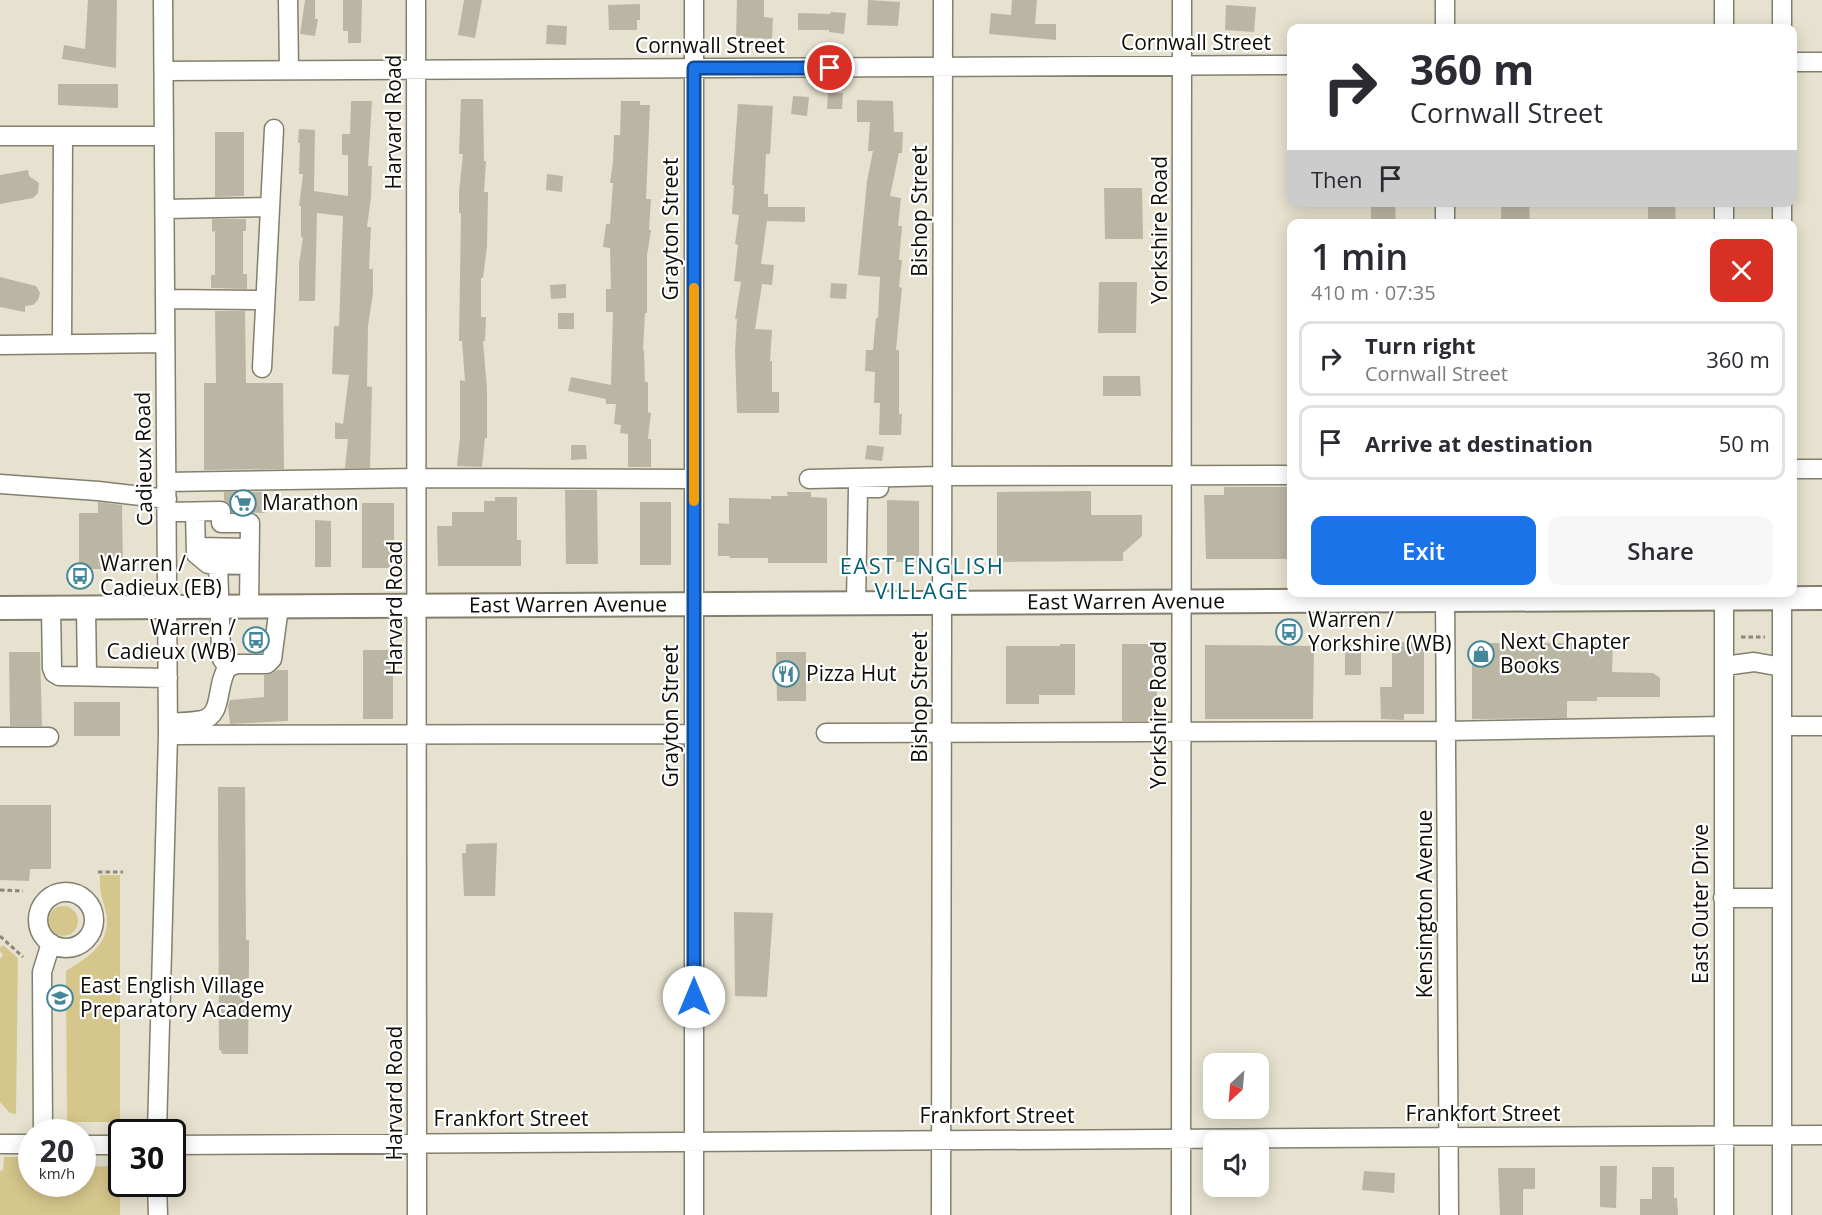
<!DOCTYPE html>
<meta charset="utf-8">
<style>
:root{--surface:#fff;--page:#f7f7f7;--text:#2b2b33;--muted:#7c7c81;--line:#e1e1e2;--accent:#1a73e8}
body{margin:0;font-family:"Open Sans",sans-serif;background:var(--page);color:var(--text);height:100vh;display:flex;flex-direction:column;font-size:22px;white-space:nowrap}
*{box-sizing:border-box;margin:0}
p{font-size:20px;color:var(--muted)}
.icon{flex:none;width:33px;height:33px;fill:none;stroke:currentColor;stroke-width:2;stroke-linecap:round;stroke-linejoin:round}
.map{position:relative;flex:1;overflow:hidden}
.sheet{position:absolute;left:1287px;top:219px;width:510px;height:378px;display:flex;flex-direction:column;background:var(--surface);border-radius:12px;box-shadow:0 3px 15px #0003}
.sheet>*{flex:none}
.hud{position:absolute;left:1287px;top:24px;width:510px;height:183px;border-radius:12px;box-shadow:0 3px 15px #0003;background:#fff;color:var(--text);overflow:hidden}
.needle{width:39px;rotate:206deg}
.tools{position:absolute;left:1203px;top:1053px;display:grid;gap:12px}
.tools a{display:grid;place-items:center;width:66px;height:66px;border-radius:12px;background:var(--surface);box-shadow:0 3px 15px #0003;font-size:30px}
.speed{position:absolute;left:18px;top:1119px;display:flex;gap:12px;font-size:30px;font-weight:700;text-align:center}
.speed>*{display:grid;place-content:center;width:78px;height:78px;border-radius:50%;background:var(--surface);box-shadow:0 3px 15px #0003;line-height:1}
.speed small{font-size:15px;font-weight:400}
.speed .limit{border:3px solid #111;border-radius:9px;background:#fff;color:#111}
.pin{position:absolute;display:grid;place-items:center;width:51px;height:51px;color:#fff;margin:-26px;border:3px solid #fff;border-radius:50%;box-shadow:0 2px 6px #0007}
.me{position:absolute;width:66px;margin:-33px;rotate:0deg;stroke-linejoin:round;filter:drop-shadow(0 0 4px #0008)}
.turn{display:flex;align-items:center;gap:21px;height:126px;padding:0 24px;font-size:27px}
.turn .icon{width:78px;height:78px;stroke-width:2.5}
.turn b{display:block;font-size:42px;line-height:51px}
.then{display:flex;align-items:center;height:57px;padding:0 24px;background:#0003;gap:12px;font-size:22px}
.round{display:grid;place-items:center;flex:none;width:63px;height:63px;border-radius:12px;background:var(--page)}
.head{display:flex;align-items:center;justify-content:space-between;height:102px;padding:0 24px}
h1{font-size:36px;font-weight:600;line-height:45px}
.primary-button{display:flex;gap:12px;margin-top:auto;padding:12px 24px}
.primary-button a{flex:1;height:69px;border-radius:12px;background:var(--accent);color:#fff;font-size:24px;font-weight:600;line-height:69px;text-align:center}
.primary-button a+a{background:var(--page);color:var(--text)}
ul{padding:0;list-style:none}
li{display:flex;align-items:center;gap:18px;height:75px;margin:0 12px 9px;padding:0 12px;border:3px solid var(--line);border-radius:12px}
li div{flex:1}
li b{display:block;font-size:22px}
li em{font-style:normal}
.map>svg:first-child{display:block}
.green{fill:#d5c68c}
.building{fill:#bbb6a4}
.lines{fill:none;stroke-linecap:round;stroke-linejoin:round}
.minor-casing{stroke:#837f6e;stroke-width:21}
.major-casing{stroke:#837f6e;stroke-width:26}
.path{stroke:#8b877a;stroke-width:3;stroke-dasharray:4.5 3;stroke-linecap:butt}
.minor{stroke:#fff;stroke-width:18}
.major{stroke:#fff;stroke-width:22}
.route-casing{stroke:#114b97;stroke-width:15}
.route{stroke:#1a73e8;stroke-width:10}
.slow{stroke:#f59e0b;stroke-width:10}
.labels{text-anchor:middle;stroke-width:4.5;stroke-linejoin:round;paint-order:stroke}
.street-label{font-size:21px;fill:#0d0c06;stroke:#fff}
.poi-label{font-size:21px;fill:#0d0c06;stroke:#fff;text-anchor:start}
.neighbourhood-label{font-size:22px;letter-spacing:1.5px;fill:#015f72;stroke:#fff}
</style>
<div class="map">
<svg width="1822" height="1215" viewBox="0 0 1822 1215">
<rect width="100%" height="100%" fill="#e7e2cf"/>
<path class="green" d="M 100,875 L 120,875 L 120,1122 L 67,1122 L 66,971 C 89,957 112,943 106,912 C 102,896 99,893 100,875 Z
M48 921a15 15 0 1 1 30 0a15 15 0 1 1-30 0Z
M 3,945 L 18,958 L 16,1114 L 10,1113 L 0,1102 L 0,959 L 3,955 L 0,951 L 0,948 Z
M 4,1157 L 24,1157 L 24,1167 L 31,1167 L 32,1184 L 82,1184 L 83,1167 L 120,1166 L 120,1215 L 0,1215 L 0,1171 L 3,1170 Z"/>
<path class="building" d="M 88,0 L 117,0 L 116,68 L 62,59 L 64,45 L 85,49 Z
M 305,0 L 315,0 L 315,19 L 318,19 L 315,36 L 300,34 Z
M 343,0 L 362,0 L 361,43 L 348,43 L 348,31 L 343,31 Z
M 464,0 L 482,0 L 475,38 L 458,35 Z
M 737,0 L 764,0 L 764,17 L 773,18 L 772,39 L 736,37 Z
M 868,0 L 900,2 L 898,26 L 867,25 Z
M 1012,0 L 1037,0 L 1035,24 L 1056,24 L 1056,40 L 989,34 L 991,13 L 1011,15 Z
M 640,4 L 640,20 L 637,20 L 637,30 L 609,30 L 608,5 Z
M 1226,5 L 1256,7 L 1254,32 L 1225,30 Z
M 831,12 L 846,13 L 844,34 L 829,32 L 829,30 L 798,30 L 798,13 L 830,14 Z
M 547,25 L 567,26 L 566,45 L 546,44 Z
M 58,84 L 118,84 L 118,108 L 58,105 Z
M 828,93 L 843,93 L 842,109 L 827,109 Z
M 793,96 L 809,97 L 807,116 L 791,114 Z
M 461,99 L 483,99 L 484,161 L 486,161 L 484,192 L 488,192 L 487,246 L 483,278 L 481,278 L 481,317 L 486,317 L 485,341 L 483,341 L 487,388 L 487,438 L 485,438 L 482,467 L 457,466 L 460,437 L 460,380 L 465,381 L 462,341 L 459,341 L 461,213 L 459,213 L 459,192 L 463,154 L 459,154 Z
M 857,100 L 893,101 L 894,132 L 903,132 L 902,153 L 899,153 L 890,196 L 901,198 L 898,226 L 902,226 L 899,260 L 902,260 L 899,287 L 902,288 L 896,350 L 899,350 L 899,414 L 902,414 L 901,435 L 879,435 L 880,403 L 874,403 L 875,372 L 865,371 L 866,350 L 873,350 L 876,318 L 878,318 L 880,277 L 858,275 L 867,181 L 873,151 L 868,151 L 870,122 L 857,122 Z
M 351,101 L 372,101 L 368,166 L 372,166 L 371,197 L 367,227 L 371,227 L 369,269 L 373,269 L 373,293 L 368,326 L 367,386 L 372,387 L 370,468 L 345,468 L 348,439 L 335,439 L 335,422 L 343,424 L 349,375 L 332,374 L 334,326 L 339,326 L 343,216 L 317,213 L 315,301 L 299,301 L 299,264 L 303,238 L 301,237 L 301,206 L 299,206 L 303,174 L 299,174 L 300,143 L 298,143 L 299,129 L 315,130 L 314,191 L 348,196 L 348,155 L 342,155 L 342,134 L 350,134 Z
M 621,101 L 640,101 L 640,105 L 650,105 L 646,199 L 651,199 L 649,230 L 651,230 L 647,256 L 647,313 L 645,313 L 643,350 L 644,350 L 645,382 L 648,382 L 648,412 L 651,413 L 648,439 L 651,439 L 651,467 L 628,467 L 628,434 L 620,433 L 621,425 L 614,424 L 616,404 L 606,404 L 606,399 L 568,391 L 571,377 L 611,385 L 613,312 L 606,312 L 606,289 L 611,289 L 610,248 L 603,247 L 606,224 L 610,224 L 613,183 L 610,183 L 613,162 L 614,135 L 620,135 Z
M 738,104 L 773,106 L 770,154 L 766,154 L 764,194 L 768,194 L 768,207 L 805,207 L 805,222 L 767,221 L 761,264 L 774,265 L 772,285 L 762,284 L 755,329 L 772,330 L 770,361 L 772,361 L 772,392 L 779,392 L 779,413 L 737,413 L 735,350 L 737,319 L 735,319 L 741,282 L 734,281 L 738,245 L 735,244 L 739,215 L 732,214 L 734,185 L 732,185 Z
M 215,132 L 244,132 L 244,196 L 215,197 Z
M 28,170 L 29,176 L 39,183 L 38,193 L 33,198 L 0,204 L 0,175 Z
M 547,174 L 563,176 L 562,192 L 546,190 Z
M 1104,188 L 1142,188 L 1143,239 L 1105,239 Z
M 1371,202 L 1395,202 L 1396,224 L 1371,224 Z
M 1501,202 L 1529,202 L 1530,224 L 1501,224 Z
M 1648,202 L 1675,202 L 1676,224 L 1648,224 Z
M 212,219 L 246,219 L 246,231 L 243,231 L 243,274 L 247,274 L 247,289 L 211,288 L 211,275 L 215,275 L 215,231 L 212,232 Z
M 0,277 L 36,286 L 40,293 L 38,300 L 33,305 L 25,306 L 25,312 L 0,307 Z
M 1099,282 L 1137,282 L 1136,333 L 1098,333 Z
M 831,283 L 847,284 L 846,299 L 830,298 Z
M 566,284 L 566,298 L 551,299 L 550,285 Z
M 215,311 L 245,311 L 246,383 L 283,383 L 284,469 L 204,470 L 204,383 L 216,383 Z
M 558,313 L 574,313 L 574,329 L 558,329 Z
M 1103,376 L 1140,376 L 1141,396 L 1103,396 Z
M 571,445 L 586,445 L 587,459 L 571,460 Z
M 867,445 L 884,447 L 882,461 L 865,459 Z
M 1224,487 L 1292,487 L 1292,559 L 1206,559 L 1204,495 L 1224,495 Z
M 565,490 L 597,490 L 598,564 L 566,564 Z
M 1091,491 L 1091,515 L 1142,515 L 1142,536 L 1123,553 L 1123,561 L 997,562 L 997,492 Z
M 224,492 L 266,492 L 266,513 L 232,512 L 230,505 L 224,500 Z
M 787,492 L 811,492 L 811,497 L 827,498 L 827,563 L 768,563 L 768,558 L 729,558 L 730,556 L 718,556 L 718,523 L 729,524 L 729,498 L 771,499 L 771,496 L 788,496 Z
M 495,497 L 517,497 L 517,540 L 521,540 L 521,566 L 438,566 L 437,526 L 452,526 L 452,512 L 484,512 L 484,501 L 495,501 Z
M 887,500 L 919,501 L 919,562 L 887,562 Z
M 98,502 L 122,505 L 123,569 L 79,569 L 79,513 L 98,513 Z
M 640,502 L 671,502 L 671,565 L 640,565 Z
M 362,503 L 394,503 L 394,568 L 362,568 Z
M 315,520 L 331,521 L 331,567 L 315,567 Z
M 1392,642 L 1424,642 L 1424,714 L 1404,714 L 1404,720 L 1381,719 L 1380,687 L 1392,687 Z
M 1345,643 L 1361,643 L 1361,675 L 1345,675 Z
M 1476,643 L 1613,643 L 1612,672 L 1653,673 L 1660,678 L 1660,697 L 1597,697 L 1597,701 L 1567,701 L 1567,718 L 1472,719 L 1472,649 Z
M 1060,644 L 1075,644 L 1075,695 L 1039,695 L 1039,704 L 1006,704 L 1006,646 L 1060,646 Z
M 1122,644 L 1157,644 L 1157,721 L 1122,721 Z
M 1205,645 L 1314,646 L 1313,719 L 1205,719 Z
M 363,650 L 393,650 L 393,719 L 363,719 Z
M 9,652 L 40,652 L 42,726 L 10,726 Z
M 776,652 L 806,652 L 806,701 L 777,701 Z
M 277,670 L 288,670 L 288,721 L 230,724 L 228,706 L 230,700 L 264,697 L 264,675 L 272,674 Z
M 74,702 L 120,702 L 120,736 L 74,736 Z
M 218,787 L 245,787 L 246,940 L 249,940 L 249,960 L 248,1054 L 222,1054 L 221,1050 L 219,1050 Z
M 0,805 L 51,805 L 51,869 L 30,869 L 29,881 L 0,880 Z
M 497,843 L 495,896 L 464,896 L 462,853 L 466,853 L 466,844 Z
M 734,912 L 773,913 L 767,997 L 735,996 Z
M 1600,1166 L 1617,1166 L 1616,1208 L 1600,1207 Z
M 1652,1167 L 1674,1167 L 1674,1198 L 1677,1198 L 1678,1215 L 1640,1215 L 1640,1199 L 1652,1199 Z
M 1498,1168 L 1535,1168 L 1535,1189 L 1523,1189 L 1523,1215 L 1500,1215 Z
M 1364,1171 L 1395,1173 L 1394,1193 L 1362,1190 Z"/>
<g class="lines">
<g class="minor-casing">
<path id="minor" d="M 288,0 L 289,70
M 416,0 L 417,1215
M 694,0 L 694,1215
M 1445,28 L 1445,0
M 1724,28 L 1724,0
M 1782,28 L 1782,0
M 1792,62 L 1822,62
M 164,71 L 1292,65
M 0,136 L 164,136
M 165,209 L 270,207
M 1445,224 L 1445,202
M 1724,224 L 1724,202
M 1782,224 L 1782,202
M 165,299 L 265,300
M 62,344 L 63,136
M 0,345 L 165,343
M 262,368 L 274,129
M 1792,469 L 1822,469
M 809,479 L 942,476 L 1292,475
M 167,482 L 417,478 L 694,479
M 0,484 L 98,491 L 167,499
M 167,512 L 221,511 L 221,523 L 250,523 L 249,607
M 195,512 L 196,554 L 208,564 L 249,565
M 196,547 L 249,548
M 218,564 L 221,651 L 222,659 L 228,667
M 1445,592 L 1449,1215
M 1782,592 L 1782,1215
M 856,603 L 858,488 L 879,488
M 51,608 L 52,668 L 54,673 L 59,676 L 168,678
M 86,608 L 87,676
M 1724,666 L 1754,662 L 1782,667
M 168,723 C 179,722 191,722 202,720 C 224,715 215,685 228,667 L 238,664 L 267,664 L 272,659 L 279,607
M 1782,726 L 1822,726
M 826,733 L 1446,731 L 1724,726
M 168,735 L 694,734
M 0,737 L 49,737
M38 920a28 28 0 1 1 56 0a28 28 0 1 1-56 0Z
M 1723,898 L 1782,898
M 43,1132 L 42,972 L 51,943
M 157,1132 L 168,735 L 163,0
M 0,1144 L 32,1144
M 82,1145 L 122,1145
M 172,1145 L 1822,1135
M 157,1184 L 158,1215
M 941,1215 L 943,0
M 1181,1215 L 1182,0
M 1724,1215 L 1724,592"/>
</g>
<g class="major-casing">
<g id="major">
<path id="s1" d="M 0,608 L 1822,598"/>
</g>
</g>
<path class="path" d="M 1741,637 L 1765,637
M 98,872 L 123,872
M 0,890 L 23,891
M 0,936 L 23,957"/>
<use href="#minor" class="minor"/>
<use href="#major" class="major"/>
</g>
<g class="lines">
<g class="route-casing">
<path id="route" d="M 694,997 L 694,68 L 830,68"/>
</g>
<use href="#route" class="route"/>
<path class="slow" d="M 694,288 L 694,501"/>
</g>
<defs>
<g id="supermarket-ring" transform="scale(1.35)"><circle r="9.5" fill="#fff" stroke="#458798" stroke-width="1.5"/><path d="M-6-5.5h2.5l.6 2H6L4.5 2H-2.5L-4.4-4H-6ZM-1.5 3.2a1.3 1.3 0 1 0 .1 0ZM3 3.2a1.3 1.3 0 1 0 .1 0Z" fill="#458798"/></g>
<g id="bus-ring" transform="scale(1.35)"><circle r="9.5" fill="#fff" stroke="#458798" stroke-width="1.5"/><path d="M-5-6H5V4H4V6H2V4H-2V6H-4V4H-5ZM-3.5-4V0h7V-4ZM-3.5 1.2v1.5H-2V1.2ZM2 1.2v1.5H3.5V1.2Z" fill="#458798"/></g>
<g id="shop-ring" transform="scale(1.35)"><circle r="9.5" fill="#fff" stroke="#458798" stroke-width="1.5"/><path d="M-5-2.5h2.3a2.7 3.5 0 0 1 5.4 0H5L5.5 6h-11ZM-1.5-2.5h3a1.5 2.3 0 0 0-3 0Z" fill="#458798"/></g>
<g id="restaurant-ring" transform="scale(1.35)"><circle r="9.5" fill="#fff" stroke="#458798" stroke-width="1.5"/><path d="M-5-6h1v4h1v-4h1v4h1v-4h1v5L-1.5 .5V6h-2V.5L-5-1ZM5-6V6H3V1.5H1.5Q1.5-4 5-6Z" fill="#458798"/></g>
<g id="school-ring" transform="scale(1.35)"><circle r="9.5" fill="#fff" stroke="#458798" stroke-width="1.5"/><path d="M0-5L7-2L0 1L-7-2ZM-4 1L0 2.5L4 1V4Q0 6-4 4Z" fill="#458798"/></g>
</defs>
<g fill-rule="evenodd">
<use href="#supermarket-ring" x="243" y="503"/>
<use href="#bus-ring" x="80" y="576"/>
<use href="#bus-ring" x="1289" y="632"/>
<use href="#bus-ring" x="256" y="640"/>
<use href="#shop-ring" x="1481" y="654"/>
<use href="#restaurant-ring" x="786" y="674"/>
<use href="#school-ring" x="60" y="998"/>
</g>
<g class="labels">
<g class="street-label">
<text x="1196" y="50">Cornwall Street</text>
<text x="710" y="53">Cornwall Street</text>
<text transform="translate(394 122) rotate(-90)" y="7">Harvard Road</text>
<text transform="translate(920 211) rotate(-90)" y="7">Bishop Street</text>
<text transform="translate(671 229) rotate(-90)" y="7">Grayton Street</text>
<text transform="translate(1160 230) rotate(-90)" y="7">Yorkshire Road</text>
<text transform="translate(144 459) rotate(-91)" y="7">Cadieux Road</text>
<text dy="7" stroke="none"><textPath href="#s1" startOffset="1126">East Warren Avenue</textPath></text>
<text dy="7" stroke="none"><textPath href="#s1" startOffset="568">East Warren Avenue</textPath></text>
<text transform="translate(395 608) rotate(-90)" y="7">Harvard Road</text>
<text transform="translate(920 697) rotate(-90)" y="7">Bishop Street</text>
<text transform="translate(1159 715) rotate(-90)" y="7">Yorkshire Road</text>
<text transform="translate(671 716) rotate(-90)" y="7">Grayton Street</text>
<text transform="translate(1425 904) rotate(-90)" y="7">Kensington Avenue</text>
<text transform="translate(1701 904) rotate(-90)" y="7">East Outer Drive</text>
<text transform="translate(395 1093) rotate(-90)" y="7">Harvard Road</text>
<text x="1483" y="1121">Frankfort Street</text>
<text x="997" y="1123">Frankfort Street</text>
<text x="511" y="1126">Frankfort Street</text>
</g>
<g class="poi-label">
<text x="262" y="510">Marathon</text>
<text x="100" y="571">Warren /<tspan x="100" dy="24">Cadieux (EB)</tspan></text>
<text x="1308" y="627">Warren /<tspan x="1308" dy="24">Yorkshire (WB)</tspan></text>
<text x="236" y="635" text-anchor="end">Warren /<tspan x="236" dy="24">Cadieux (WB)</tspan></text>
<text x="1500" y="649">Next Chapter<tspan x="1500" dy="24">Books</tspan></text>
<text x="806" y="681">Pizza Hut</text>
<text x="80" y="993">East English Village<tspan x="80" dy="24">Preparatory Academy</tspan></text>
</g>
<g class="neighbourhood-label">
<text x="922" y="574">EAST ENGLISH<tspan x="922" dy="25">VILLAGE</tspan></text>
</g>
</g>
</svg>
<div class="tools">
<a><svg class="needle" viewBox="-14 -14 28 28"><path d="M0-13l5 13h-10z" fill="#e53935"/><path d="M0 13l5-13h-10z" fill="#7c7c81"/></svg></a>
<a><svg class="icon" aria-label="sound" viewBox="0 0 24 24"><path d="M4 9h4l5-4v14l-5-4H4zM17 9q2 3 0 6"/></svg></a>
</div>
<div class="speed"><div>20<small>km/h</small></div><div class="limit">30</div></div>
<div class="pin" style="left:830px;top:68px;background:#d93025"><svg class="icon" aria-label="arrive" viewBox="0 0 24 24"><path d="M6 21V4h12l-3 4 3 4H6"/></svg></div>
<svg class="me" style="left:694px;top:997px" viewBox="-20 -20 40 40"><circle r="19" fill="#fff"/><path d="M0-13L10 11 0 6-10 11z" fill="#1a73e8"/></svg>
<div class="hud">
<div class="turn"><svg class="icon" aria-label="right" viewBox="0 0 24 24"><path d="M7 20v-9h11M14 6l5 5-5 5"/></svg><div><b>360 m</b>Cornwall Street</div></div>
<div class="then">Then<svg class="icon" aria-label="arrive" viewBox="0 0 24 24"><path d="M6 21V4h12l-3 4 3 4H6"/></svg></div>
</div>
<section class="sheet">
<div class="head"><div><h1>1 min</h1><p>410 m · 07:35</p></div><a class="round" style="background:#d93025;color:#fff"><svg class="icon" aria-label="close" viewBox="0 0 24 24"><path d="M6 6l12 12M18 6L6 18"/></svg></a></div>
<ul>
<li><svg class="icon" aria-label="right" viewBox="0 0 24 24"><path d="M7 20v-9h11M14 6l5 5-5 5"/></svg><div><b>Turn right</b><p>Cornwall Street</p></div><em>360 m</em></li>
<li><svg class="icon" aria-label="arrive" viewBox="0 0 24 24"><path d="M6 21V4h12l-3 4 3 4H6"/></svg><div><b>Arrive at destination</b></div><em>50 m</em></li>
</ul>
<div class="primary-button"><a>Exit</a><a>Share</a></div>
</section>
</div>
